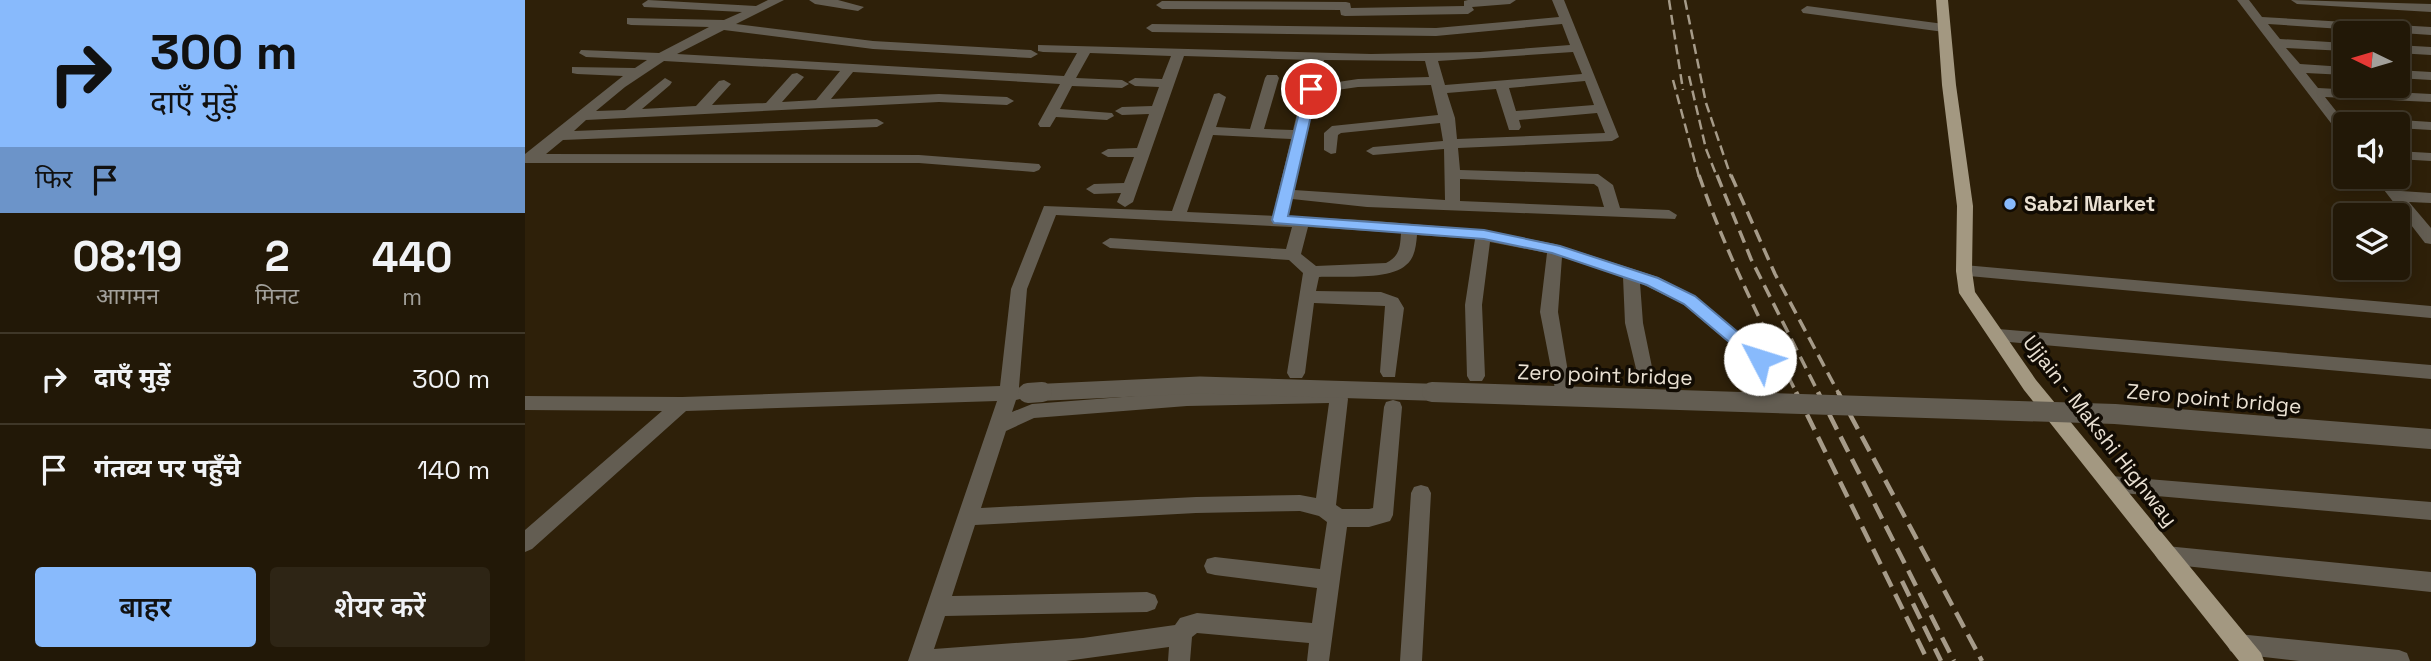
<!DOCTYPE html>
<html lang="hi">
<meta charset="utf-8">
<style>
:root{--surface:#221807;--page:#2e2515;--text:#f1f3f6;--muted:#a2a09b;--line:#3f3728;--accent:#88bafc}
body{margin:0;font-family:"Space Grotesk","Noto Sans Devanagari",sans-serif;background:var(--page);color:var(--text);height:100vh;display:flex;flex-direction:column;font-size:26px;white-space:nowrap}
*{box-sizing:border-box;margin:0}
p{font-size:23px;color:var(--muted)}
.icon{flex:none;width:38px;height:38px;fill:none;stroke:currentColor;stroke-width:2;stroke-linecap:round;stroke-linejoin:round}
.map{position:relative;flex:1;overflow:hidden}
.panel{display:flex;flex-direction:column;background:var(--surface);width:525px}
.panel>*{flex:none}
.banner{background:#88bafc;color:#111;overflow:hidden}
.needle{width:46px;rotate:275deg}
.fabs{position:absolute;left:1808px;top:21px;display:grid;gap:14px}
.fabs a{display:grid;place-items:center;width:77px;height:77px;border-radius:7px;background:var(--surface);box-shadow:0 4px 18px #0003,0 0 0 2px var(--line);font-size:35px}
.pin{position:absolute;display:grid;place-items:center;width:60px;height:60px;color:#fff;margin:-30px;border:4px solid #fff;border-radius:50%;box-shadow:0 2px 7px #0007}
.me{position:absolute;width:77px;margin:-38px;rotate:310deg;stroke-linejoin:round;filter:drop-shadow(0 0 5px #0008)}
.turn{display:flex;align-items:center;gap:24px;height:147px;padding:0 35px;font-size:32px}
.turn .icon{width:91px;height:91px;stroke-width:2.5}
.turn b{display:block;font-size:49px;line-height:60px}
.then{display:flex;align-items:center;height:66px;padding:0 35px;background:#0003;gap:14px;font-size:26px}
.eta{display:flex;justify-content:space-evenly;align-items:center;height:119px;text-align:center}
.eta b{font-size:42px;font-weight:600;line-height:49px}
.primary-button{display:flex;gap:14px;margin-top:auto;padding:14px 35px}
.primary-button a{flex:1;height:80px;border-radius:7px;background:var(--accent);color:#111;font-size:28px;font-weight:600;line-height:80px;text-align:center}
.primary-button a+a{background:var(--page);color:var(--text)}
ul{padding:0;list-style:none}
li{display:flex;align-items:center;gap:21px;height:91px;padding:0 35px;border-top:2px solid var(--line)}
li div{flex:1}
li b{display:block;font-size:26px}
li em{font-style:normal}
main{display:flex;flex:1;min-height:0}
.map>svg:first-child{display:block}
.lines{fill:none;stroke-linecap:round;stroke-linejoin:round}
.minor{fill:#635d52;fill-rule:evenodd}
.major{fill:#a39881;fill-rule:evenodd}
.rail-far2{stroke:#a69b89;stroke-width:2.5;stroke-dasharray:10 5;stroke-linecap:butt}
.rail-far1{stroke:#a69b89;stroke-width:3.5;stroke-dasharray:13 7;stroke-linecap:butt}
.rail{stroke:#a69b89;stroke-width:4.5;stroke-dasharray:17 8;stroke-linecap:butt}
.minor-bridge-far1{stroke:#635d52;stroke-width:17}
.minor-bridge{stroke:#635d52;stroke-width:20}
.route{fill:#88bafc;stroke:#5879a4;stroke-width:2}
.poi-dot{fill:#88bafc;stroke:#110b03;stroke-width:2.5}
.labels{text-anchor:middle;stroke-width:7;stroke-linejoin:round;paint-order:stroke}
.poi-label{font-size:21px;font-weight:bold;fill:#eae1d3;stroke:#110b03;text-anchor:start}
.street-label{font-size:21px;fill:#eae1d3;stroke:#110b03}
</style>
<main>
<section class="panel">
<div class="banner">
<div class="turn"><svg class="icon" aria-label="right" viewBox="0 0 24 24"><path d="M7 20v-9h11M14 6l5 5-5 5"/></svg><div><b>300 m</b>दाएँ मुड़ें</div></div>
<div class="then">फिर<svg class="icon" aria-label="arrive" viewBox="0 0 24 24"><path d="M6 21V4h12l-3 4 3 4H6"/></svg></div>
</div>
<div class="eta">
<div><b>08:19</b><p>आगमन</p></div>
<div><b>2</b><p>मिनट</p></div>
<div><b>440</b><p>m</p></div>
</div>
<ul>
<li><svg class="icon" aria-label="right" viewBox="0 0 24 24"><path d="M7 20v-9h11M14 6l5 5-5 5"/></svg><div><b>दाएँ मुड़ें</b></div><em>300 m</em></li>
<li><svg class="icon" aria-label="arrive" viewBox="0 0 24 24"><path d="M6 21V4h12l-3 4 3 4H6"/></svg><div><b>गंतव्य पर पहुँचे</b></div><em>140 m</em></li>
</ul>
<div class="primary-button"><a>बाहर</a><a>शेयर करें</a></div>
</section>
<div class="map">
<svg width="1906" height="661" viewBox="0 0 1906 661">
<rect width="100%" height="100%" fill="#2e2009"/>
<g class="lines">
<path class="minor" d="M 123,0 L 231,6 L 243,0 L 259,0 L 211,24 L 348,41 L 506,50 L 513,54 L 506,58 L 348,49 L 199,30 L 152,54 L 539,76 L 552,53 L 518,52 L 513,51 L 513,45 L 846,54 L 955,52 L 1045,45 L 1037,24 L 911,36 L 627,32 L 621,28 L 627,24 L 911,28 L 1034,17 L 1027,0 L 1039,0 L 1094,137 L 1087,141 L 933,148 L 935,170 L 1073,174 L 1088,185 L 1095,208 L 1144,210 L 1152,215 L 1150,219 L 842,207 L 767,199 L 763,209 L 758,211 L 750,206 L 766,139 L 688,135 L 662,212 L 838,220 L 959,230 L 1030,244 L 1133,277 L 1170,296 L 1244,359 L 1241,364 L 1229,364 L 1158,304 L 1115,283 L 1118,323 L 1128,372 L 1125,377 L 1113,377 L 1100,323 L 1098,277 L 1037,257 L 1033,312 L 1045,384 L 1042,389 L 1030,389 L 1015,312 L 1022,253 L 965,242 L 957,305 L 960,376 L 957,381 L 945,381 L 942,376 L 940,305 L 950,239 L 892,235 C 891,246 890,258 881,265 C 866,280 816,276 794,277 L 791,291 L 856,292 L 873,298 L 879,308 L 870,377 L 858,377 L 855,372 L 860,306 L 789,303 L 780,373 L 777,378 L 765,378 L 762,373 L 778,273 L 764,260 L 585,248 L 577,243 L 585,238 L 761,249 L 767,227 L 531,215 L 502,289 L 494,387 L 501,393 L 499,398 L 491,400 L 487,412 L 507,404 L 662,392 L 808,389 L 821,394 L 823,399 L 811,505 L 817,509 L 844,509 L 848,508 L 859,407 L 861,402 L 868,400 L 875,402 L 877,407 L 868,515 L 865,521 L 844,527 L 822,527 L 804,661 L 782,661 L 784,643 L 672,633 L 667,637 L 665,661 L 643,661 L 644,647 L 541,661 L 383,661 L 472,401 L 161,411 L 7,549 L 0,552 L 0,530 L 137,411 L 0,410 L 0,396 L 157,397 L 475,386 L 486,289 L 519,206 L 647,211 L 689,94 L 694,93 L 701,97 L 691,127 L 725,129 L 740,78 L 742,75 L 752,75 L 754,78 L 739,129 L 768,130 L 785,60 L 659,56 L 608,202 L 600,207 L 592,202 L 596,193 L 569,194 L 561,189 L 569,184 L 599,183 L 609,157 L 583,157 L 576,153 L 583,149 L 612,148 L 624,114 L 597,115 L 590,111 L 597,107 L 627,106 L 634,87 L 610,86 L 603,82 L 610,78 L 637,79 L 646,56 L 565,53 L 551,78 L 597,80 L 604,84 L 597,88 L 547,86 L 535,109 L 587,113 L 589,116 L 582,120 L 531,117 L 525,127 L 515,127 L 513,124 L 535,84 L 328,72 L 306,99 L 414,94 L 482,97 L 489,101 L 482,105 L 414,102 L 61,120 L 49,131 L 352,119 L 359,123 L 352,127 L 38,140 L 21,154 L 394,155 L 514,164 L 516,167 L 514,170 L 509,172 L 394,163 L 0,163 L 0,154 L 98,76 L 52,74 L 47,73 L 47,67 L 110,68 L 122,60 L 61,57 L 54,53 L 56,50 L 134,53 L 184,27 L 106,25 L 102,24 L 102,18 L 199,20 L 217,12 L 119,7 L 117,4 ZM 1048,52 L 1057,74 L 920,85 L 913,61 ZM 799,60 L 900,61 L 904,77 L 833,79 L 793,85 ZM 139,61 L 315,71 L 291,100 L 257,102 L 279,77 L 272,73 L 267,74 L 241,103 L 187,105 L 206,84 L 199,80 L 194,81 L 171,106 L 117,109 L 145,85 L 147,82 L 140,78 L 100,110 L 71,111 L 100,87 ZM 1060,81 L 1069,105 L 991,111 L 984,88 ZM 906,85 L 913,115 L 807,126 L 799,133 L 799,150 L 806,154 L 811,153 L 813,135 L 816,133 L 915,123 L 918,141 L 848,147 L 841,151 L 848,155 L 919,149 L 920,200 L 769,190 L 791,93 L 833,87 ZM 971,89 L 984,130 L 994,130 L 996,127 L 994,120 L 1072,113 L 1080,133 L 932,139 L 930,118 L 922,93 ZM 935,179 L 1069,184 L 1073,187 L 1079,207 L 935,201 ZM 783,227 L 876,233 C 875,247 875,256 861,263 L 791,266 L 776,254 ZM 804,403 L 791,498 L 775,495 L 671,497 L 456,508 L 481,431 L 509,418 L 662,406 ZM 775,511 L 794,516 L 802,522 L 795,569 L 690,557 L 682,559 L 679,566 L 682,573 L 690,575 L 792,588 L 787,623 L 672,613 L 655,618 L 650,625 L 558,638 L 409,649 L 420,616 L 622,612 L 630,609 L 633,602 L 630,595 L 622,592 L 427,596 L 450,525 L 671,513 Z
M 284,0 L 313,0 L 339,7 L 333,11 L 290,4 Z
M 943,0 L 991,0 L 985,4 L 947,7 L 949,10 L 943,14 L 820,16 L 816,15 L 815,10 L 637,9 L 631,5 L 637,1 L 821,2 L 825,3 L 826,8 L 939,6 L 939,1 Z
M 1712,0 L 1724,0 L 1737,17 L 1906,27 L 1906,35 L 1743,24 L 1755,39 L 1820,43 L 1820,51 L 1761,48 L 1775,64 L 1820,67 L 1820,75 L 1781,73 L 1793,88 L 1906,94 L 1906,102 L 1800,97 L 1815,116 L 1906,122 L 1906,130 L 1872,128 L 1872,124 L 1820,124 L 1820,136 L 1815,135 Z
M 1766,0 L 1906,4 L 1906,12 L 1772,4 Z
M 1282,6 L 1419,24 L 1425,28 L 1419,32 L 1278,13 L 1276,10 Z
M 1872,45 L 1906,47 L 1906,55 L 1872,53 Z
M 1872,70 L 1906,72 L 1906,80 L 1872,78 Z
M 1872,151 L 1906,153 L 1906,161 L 1872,159 Z
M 1849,177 L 1864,177 L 1876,191 L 1906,193 L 1906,203 L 1884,202 L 1906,228 L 1906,244 L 1900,243 Z
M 1439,265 L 1906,306 L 1906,318 L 1433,275 L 1431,271 Z
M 1473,329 L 1906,365 L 1906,379 L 1473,341 L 1467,339 L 1464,335 L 1467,331 Z
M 1586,476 L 1906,502 L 1906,520 L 1586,492 L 1579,490 L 1576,484 L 1579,478 Z
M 896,485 L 903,487 L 906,493 L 897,661 L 875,661 L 886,493 L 889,487 Z
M 1641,546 L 1906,572 L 1906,592 L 1641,564 L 1634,561 L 1630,555 L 1634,549 Z
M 1713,634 L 1874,650 L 1882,653 L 1885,661 L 1774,661 L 1713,654 L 1705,651 L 1702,644 L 1705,637 Z"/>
<path class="major" d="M 1411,0 L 1423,0 L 1431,85 L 1448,206 L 1447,271 L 1450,292 L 1511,380 L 1736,653 L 1739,661 L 1714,661 L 1499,390 L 1434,293 L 1431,271 L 1432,206 L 1417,85 Z"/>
<path class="rail-far2" d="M 1144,0 L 1158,90
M 1160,0 L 1181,103 L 1206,177
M 1164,76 L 1181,149 L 1192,177
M 1148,80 L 1174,177"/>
<path class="rail-far1" d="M 1174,175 C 1200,251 1236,322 1272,394
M 1192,175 L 1226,259 L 1294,394
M 1206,175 L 1250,274 L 1314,394"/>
<path class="rail" d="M 1271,392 L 1403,661
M 1293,392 L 1429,661
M 1313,392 L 1457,661
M 1377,581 L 1416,661"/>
<path class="minor-bridge-far1" d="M 503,393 L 675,385 L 963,394"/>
<path class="minor-bridge" d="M 907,392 L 1590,414 L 1906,439
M 503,393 L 517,392"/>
</g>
<path class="route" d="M 786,85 L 792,89 L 763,216 L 959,230 L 1035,246 L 1133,278 L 1170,296 L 1240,355 L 1243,359 L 1240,363 L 1229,363 L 1159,304 L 1122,285 L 1027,253 L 959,239 L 749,223 L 747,220 L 780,89 Z"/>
<circle class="poi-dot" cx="1485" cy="204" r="7"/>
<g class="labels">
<g class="poi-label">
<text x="1499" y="211">Sabzi Market</text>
</g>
<g class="street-label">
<text transform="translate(1080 375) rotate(2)" y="7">Zero point bridge</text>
<text transform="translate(1689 399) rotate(5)" y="7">Zero point bridge</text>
<text transform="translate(1575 431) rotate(52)" y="7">Ujjain - Makshi Highway</text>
</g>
</g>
</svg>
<div class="fabs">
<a><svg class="needle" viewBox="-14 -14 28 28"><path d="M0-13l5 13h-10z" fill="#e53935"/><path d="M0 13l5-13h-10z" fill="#a2a09b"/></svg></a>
<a><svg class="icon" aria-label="sound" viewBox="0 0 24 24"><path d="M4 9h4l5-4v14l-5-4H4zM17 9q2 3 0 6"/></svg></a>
<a><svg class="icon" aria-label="layers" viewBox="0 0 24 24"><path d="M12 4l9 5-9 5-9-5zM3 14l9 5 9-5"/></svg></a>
</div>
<div class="pin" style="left:786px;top:89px;background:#d93025"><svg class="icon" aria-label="arrive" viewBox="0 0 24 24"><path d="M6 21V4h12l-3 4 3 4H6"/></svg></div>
<svg class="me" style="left:1235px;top:359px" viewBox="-20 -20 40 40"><circle r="19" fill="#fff"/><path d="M0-13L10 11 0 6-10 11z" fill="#88bafc"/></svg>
</div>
</main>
